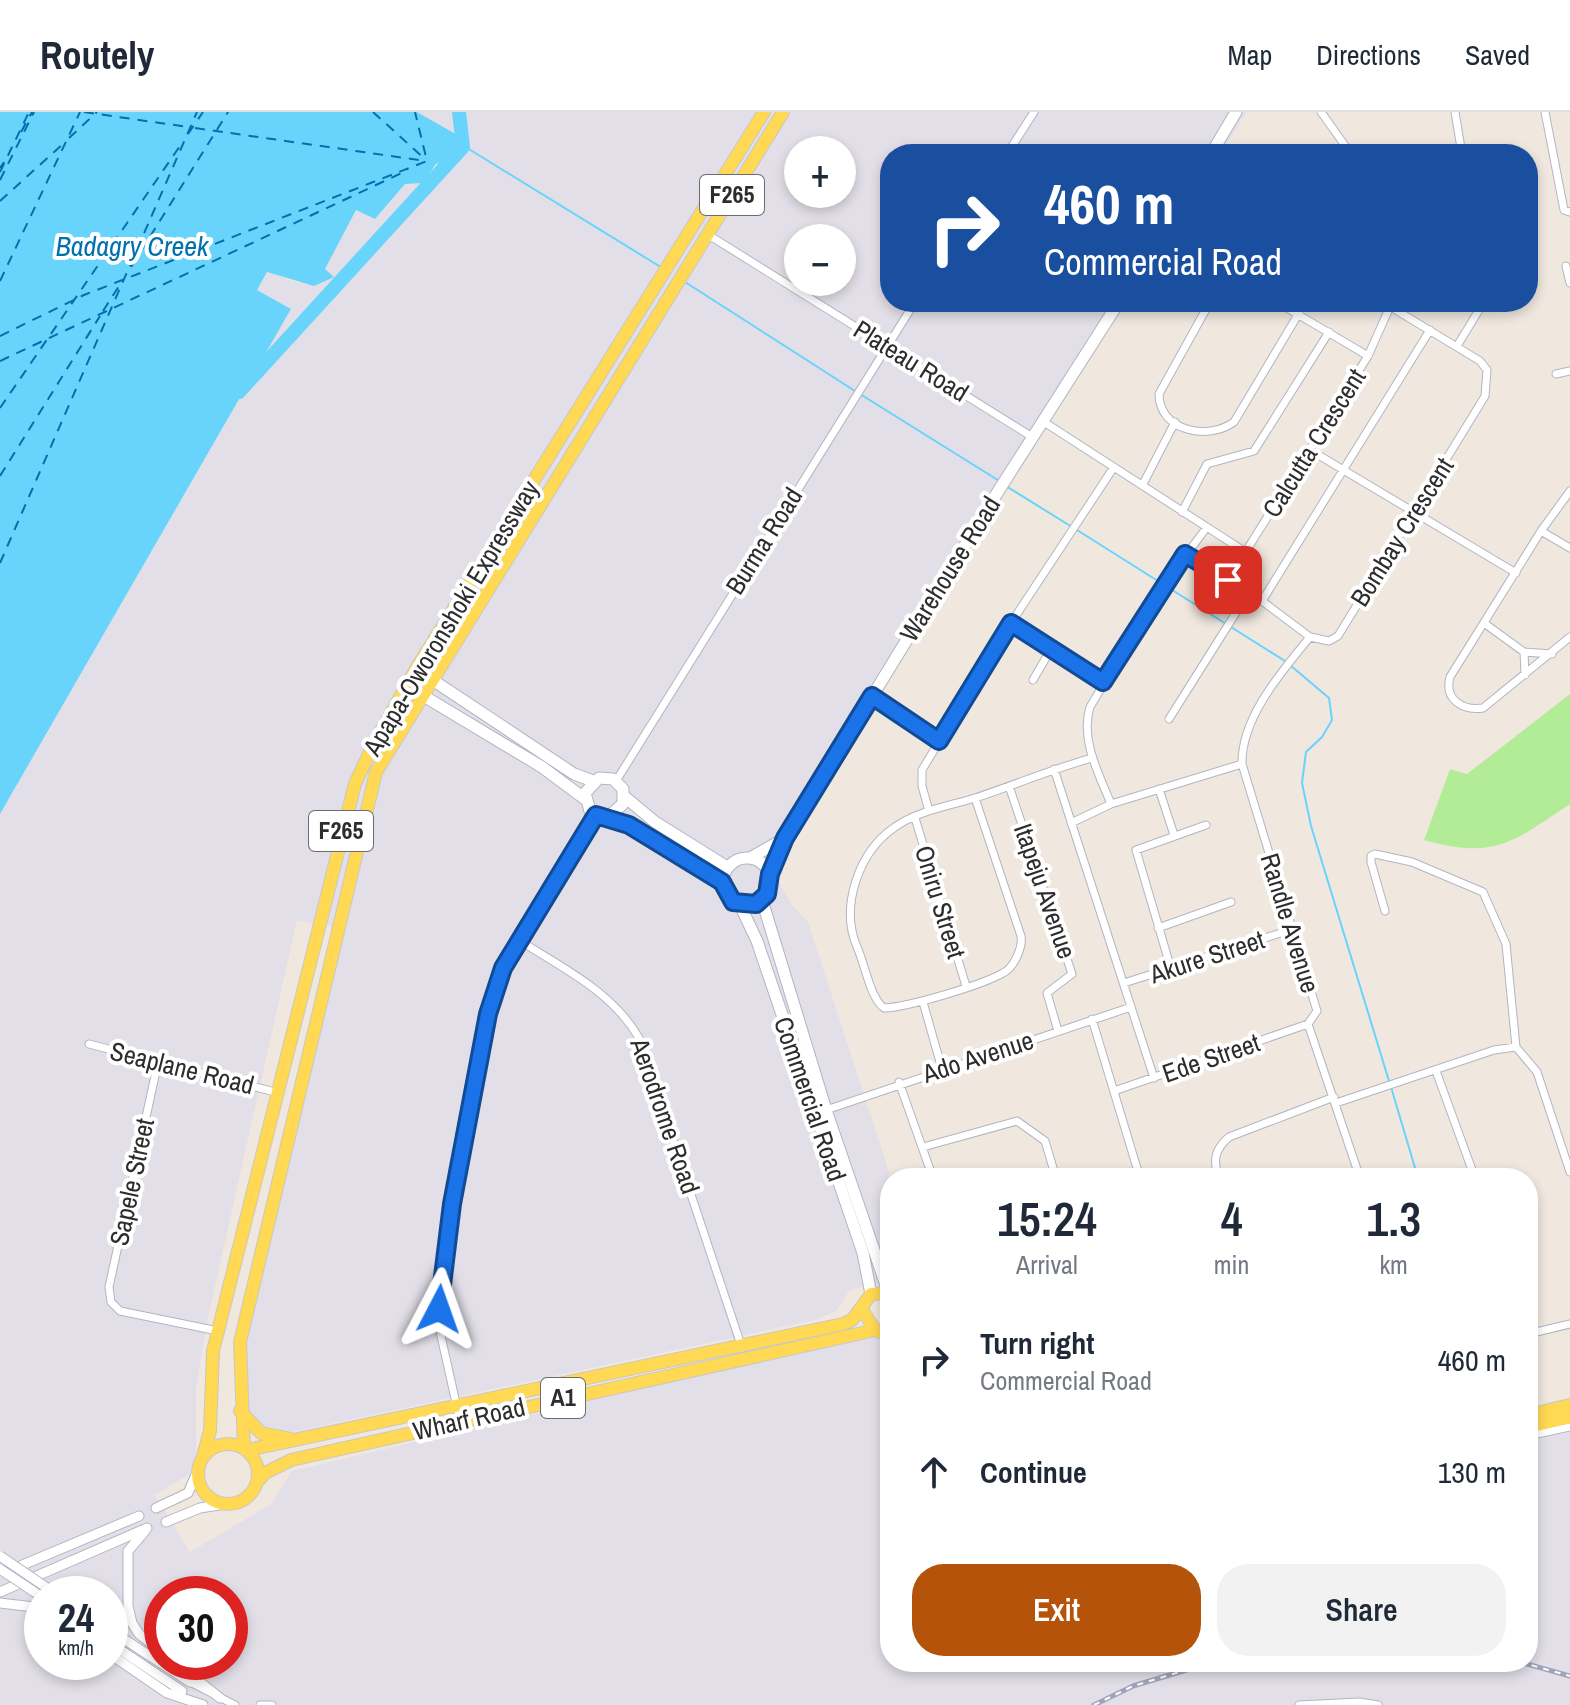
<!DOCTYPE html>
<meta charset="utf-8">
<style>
:root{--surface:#fff;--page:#f2f2f3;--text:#1f2937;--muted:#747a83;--line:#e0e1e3;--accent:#b45309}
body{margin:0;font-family:"Archivo Narrow",sans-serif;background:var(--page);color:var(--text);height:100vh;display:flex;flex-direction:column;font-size:30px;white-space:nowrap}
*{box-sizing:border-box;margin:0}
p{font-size:26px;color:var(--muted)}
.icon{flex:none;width:44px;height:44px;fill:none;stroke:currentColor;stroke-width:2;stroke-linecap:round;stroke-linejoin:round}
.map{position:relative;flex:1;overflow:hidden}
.sheet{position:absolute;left:880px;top:1056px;width:658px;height:504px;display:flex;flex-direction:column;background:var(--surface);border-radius:32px;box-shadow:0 4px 12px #0003}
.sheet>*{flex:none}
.banner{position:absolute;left:880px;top:32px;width:658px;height:168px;border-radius:32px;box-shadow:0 4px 12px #0003;background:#1a4fa0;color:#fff;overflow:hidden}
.buttons{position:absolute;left:784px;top:24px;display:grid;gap:16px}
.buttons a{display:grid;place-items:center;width:72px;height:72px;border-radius:50%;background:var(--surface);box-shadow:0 4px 12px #0003;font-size:40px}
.speed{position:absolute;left:24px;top:1464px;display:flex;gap:16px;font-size:40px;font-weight:700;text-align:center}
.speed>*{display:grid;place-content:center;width:104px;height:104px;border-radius:50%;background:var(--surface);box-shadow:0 4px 12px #0003;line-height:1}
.speed small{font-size:20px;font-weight:400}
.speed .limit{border:12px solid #d22;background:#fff;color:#111}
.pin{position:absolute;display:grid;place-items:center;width:68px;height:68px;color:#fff;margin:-34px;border-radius:16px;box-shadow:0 4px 12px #0006}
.me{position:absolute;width:88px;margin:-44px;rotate:4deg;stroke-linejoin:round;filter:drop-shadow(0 0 6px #0008)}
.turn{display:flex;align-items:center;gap:28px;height:168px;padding:0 32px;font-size:36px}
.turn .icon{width:104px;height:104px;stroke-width:2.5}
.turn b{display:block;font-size:56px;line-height:68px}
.eta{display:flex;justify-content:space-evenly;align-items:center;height:136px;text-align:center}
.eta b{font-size:48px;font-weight:600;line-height:56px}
.action{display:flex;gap:16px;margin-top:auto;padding:16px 32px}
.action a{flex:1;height:92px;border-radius:32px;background:var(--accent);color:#fff;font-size:32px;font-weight:600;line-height:92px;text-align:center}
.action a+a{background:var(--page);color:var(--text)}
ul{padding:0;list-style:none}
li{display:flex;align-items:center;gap:24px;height:112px;padding:0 32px}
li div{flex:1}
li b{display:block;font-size:30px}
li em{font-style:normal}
header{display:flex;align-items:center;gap:48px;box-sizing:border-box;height:112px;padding:0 40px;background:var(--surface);border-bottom:2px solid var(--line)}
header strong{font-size:38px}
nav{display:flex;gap:44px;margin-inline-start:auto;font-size:28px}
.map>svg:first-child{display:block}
.industrial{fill:#e2dfe8;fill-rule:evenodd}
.green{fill:#b3ec96}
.water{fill:#68d4fc}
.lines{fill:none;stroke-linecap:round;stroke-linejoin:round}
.stream{stroke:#68d4fc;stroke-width:2}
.river{stroke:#68d4fc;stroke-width:14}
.ferry{stroke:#0071ae;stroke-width:2;stroke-dasharray:10 8;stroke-linecap:butt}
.minor-casing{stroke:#b2b5c2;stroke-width:9}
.tertiary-casing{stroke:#b2b5c2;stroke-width:11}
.secondary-casing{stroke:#b2b5c2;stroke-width:13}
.primary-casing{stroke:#c8c8c8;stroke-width:14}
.minor{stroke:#fff;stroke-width:7}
.tertiary{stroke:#fff;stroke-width:9}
.secondary{stroke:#fff;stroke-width:11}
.primary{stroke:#ffd854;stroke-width:12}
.rail-casing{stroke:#a0a4b9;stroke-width:5}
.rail{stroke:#fff;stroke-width:2;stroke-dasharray:6;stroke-linecap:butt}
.tertiary-bridge-casing{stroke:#b2b5c2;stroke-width:11;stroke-linecap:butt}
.tertiary-bridge{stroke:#fff;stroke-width:9}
.route-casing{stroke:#114b97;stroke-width:20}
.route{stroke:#1a73e8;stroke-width:14}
.labels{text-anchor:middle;stroke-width:8;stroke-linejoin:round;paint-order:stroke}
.shield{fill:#fff;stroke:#6c6c6c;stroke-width:2}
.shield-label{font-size:24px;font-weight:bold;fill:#2d2d2d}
.street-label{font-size:26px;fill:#2d2d2d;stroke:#fff}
.water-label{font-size:28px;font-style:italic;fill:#0071ae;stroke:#fff}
</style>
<header>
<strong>Routely</strong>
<nav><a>Map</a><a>Directions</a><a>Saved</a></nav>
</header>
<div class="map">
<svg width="1570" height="1593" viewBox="0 0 1570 1593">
<rect width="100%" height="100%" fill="#f0e8df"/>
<path class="industrial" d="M 417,0 L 1247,0 L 1220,42 L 890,42 L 890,190 L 1125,190 L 818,679 L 776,766 L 793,794 L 808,810 L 891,1066 L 890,1172 L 887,1169 L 850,1178 L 836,1199 L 815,1208 L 311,1316 L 280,1323 L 263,1322 L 247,1302 L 239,1235 L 337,816 L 297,808 L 208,1206 L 196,1276 L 196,1349 L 190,1362 L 155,1383 L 190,1440 L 271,1392 L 292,1359 L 852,1227 L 884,1225 L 890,1228 L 890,1550 L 1528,1550 L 1528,1329 L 1570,1320 L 1570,1593 L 0,1593 L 0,702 L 291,197 L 257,178 L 267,159 L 298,171 L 333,165 L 325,157 L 356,98 L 375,107 L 405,72 L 423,71 L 460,24 ZM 798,38 L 842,38 L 842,82 L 798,82 ZM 798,126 L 842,126 L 842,170 L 798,170 ZM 42,1482 L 110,1482 L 110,1550 L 42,1550 ZM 162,1482 L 230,1482 L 230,1550 L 162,1550 Z"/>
<path class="green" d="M 1570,582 L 1570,692 C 1513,730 1495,748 1424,728 L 1450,657 L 1467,662 Z"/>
<path class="water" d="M 0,0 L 417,0 L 468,29 L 458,46 L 436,52 L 423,71 L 405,72 L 375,107 L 356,98 L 325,157 L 334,165 L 314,174 L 267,160 L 257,178 L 291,197 L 0,702 Z"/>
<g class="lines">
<path class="stream" d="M 467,36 L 659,154
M 685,170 L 855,279
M 860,282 L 1001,370
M 1006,374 L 1072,415
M 1077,418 L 1285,549
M 1290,553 L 1329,586 L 1332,608 L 1322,625 L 1306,640 L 1302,671 L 1311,714 L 1389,969
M 1391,975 L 1418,1066"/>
<path class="river" d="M 239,280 L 463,35 L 459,0"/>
<path class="ferry" d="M 84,0 L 188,15
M 373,0 L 426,48
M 195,16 L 426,49
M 21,20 L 32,0
M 188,22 L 203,0
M 69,26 L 97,0
M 0,56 L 4,50
M 0,60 L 29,0
M 0,68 L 34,0
M 0,89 L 64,31
M 131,155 L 228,0
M 0,169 L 80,0
M 103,199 L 121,171
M 0,224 L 84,183 L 427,49 L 415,0
M 0,249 L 408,58
M 0,296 L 182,31
M 0,364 L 100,204
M 0,451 L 197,0"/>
<g class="minor-casing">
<path id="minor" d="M 1321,0 L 1351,42
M 1455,0 L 1462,42
M 1545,0 L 1564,98 L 1570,100
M 1007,42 L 1034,0
M 707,122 L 1034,326
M 1566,154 L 1570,171
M 1210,190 L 1159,282 C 1159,319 1208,329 1234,310 L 1299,201
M 1277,190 L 1368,244
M 1457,234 L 1484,190
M 1556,262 L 1570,259
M 1044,310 L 1247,441
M 1310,338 L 1516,461
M 1143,372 L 1175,310
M 1570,379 L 1541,419 L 1450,565 C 1444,587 1462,599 1483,596 L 1570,525
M 1182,400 L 1207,352 L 1254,339 L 1329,220
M 1541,419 L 1570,436
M 1185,442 L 1262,489 L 1310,525 L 1329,529 L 1338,524 L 1485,284 L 1487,258 L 1480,249 L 1391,195
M 1228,468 L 1368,244 L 1392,190
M 1262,489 L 1430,218
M 1011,511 L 1103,570
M 1484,511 L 1524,540 L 1552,542
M 1524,540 L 1525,563
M 1033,568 L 1051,537
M 872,584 L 939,629
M 1169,607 L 1249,480
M 1054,657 L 1154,966
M 616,669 L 915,190
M 1009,674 L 1072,862 L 1047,881 L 1058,919
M 1159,677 L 1174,723
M 975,686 L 1021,824 C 1023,835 1014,856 1003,861 C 982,873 909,895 884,896 C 870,886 865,852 857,835 C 840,795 858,740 895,715 C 917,699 949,694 975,686 C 1015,673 1052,657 1092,646
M 1111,692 C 1099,662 1080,628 1090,595 L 1158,481 L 1207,415
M 929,699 L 922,674 L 922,658 L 1011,511 L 1114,355
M 915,706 L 966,874
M 1071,711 L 1111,692 L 1242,652
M 1385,799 L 1371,750 L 1371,744 L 1375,742 L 1412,750 L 1483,780 L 1506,832 L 1516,935
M 1158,816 L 1231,790
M 517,827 C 561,855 612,879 639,926 L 742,1236
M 1171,857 L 1136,738 L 1206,713
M 1124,871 L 1290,818
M 923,890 L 942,957
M 1092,907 L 1140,1066
M 1308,912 L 1317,899 L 1242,652 C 1241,606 1282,559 1310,525
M 1308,912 L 1360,1066
M 89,932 L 275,980
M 158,950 L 109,1175 L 111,1190 L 120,1199 L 218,1219
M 1436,959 L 1475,1066
M 899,970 L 933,1066
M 1114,979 L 1308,912
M 1336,991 L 1494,938 L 1516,935 L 1537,960 L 1570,1060
M 826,998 L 1131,895
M 923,1035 L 1017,1009 L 1045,1029 L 1056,1066
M 1218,1066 C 1213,1047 1215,1037 1229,1025 L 1334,985
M 1338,1066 L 1358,1059
M 1528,1222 L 1570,1212
M 460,1309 L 439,1215 L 439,1179 L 488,902 L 503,856 L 596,703
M 1528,1324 L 1570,1315
M 190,1570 L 235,1593
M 260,1593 L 272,1593
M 1299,1593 L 1359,1590 L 1378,1593"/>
</g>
<g class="tertiary-casing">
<path id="tertiary" d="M 156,1396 L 188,1381 L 198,1358
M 166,1410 L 200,1396 L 225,1392
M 145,1419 L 128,1439 L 128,1494 L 132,1511 L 139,1522 L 162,1540
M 13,1457 L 139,1404
M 0,1480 L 147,1416
M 0,1491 L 42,1496
M 110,1518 L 190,1570
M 110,1531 L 182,1579
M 110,1542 L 167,1581 L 203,1593
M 175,1550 L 220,1586"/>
</g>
<g class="secondary-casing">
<path id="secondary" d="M 1211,42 L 1236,0
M 416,557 L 574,662 L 593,669
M 407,574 L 542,655 L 585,687
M 625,685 L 655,710 L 727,755
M 608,705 L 623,692 L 623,677 L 613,667 L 599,666 L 585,681 L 590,699 L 629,713 L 722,770
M 752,745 L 785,726
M723 770a24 24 0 1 1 48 0a24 24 0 1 1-48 0Z
M 770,762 L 785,726 L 999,378 L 1119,190
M 762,788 L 826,998 L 888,1179
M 740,793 L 757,829 L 863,1141 L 871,1182"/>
</g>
<g class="primary-casing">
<path id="primary" d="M 890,1181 L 871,1182 L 861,1196 L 875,1218 L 890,1224
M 240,1299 L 261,1321 L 291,1327
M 1528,1303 L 1570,1293
M 1528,1315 L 1570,1305
M198 1362a30 30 0 1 1 60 0a30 30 0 1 1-60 0Z
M 244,1336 L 240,1230 L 376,660 L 783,0
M 247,1338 L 843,1212 L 852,1208 L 861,1196
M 203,1344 L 210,1319 L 213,1239 L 355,672 L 373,633 L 416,557 L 764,0
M 257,1370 L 265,1361 L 291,1348 L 875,1218"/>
</g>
<use href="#minor" class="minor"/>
<use href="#tertiary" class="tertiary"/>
<use href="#secondary" class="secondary"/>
<use href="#primary" class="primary"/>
<g class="rail-casing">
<path id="rail" d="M 1520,1550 L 1570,1564
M 1094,1593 L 1133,1574 L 1213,1550"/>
</g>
<use href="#rail" class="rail"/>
<g class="tertiary-bridge-casing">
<path id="tertiary-bridge" d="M 0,1444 L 56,1482
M 0,1457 L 42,1485"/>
</g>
<use href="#tertiary-bridge" class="tertiary-bridge"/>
</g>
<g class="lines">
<g class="route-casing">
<path id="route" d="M 439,1197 L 452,1092 L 488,902 L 503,856 L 596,703 L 629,713 L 722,770 L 733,790 L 756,792 L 767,782 L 770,762 L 785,726 L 872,584 L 939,629 L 1011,511 L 1103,570 L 1185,442 L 1228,468"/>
</g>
<use href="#route" class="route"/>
</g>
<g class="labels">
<g class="shield">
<rect x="700" y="63" width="64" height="40" rx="6"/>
<rect x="309" y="699" width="64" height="40" rx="6"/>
<rect x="541" y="1266" width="44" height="40" rx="6"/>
</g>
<g class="shield-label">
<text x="732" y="91">F265</text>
<text x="341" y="727">F265</text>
<text x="563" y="1294">A1</text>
</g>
<g class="street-label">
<text transform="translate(911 249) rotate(32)" y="9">Plateau Road</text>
<text transform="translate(1314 331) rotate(-58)" y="9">Calcutta Crescent</text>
<text transform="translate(1402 420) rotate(-58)" y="9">Bombay Crescent</text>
<text transform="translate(764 429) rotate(-58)" y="9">Burma Road</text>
<text transform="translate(950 457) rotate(-58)" y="9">Warehouse Road</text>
<text transform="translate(451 506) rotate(-59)" y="9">Apapa-Oworonshoki Expressway</text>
<text transform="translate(1045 779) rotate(71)" y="9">Itapeju Avenue</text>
<text transform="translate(940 790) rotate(73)" y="9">Oniru Street</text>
<text transform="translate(1290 811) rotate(73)" y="9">Randle Avenue</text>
<text transform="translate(1207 845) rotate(-18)" y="9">Akure Street</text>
<text transform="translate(978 945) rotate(-18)" y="9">Ado Avenue</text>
<text transform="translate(1211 946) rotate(-19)" y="9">Ede Street</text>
<text transform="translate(182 956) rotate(14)" y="9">Seaplane Road</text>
<text transform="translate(810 987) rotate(71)" y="9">Commercial Road</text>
<text transform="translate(665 1004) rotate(71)" y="9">Aerodrome Road</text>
<text transform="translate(132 1070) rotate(-78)" y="9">Sapele Street</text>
<text transform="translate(469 1307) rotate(-13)" y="9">Wharf Road</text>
</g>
<g class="water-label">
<text x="132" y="144">Badagry Creek</text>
</g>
</g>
</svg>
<div class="buttons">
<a>+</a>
<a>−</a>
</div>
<div class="speed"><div>24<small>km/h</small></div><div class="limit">30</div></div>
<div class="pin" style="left:1228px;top:468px;background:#d93025"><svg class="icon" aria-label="arrive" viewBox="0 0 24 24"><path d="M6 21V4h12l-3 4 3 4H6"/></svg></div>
<svg class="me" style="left:439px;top:1197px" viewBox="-20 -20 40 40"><path d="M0-17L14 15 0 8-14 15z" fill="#1a73e8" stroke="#fff" stroke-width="4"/></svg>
<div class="banner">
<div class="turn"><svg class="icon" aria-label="right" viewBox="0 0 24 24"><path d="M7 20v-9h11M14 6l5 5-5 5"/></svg><div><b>460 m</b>Commercial Road</div></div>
</div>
<section class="sheet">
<div class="eta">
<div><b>15:24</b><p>Arrival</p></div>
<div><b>4</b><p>min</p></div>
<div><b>1.3</b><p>km</p></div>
</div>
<ul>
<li><svg class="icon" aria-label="right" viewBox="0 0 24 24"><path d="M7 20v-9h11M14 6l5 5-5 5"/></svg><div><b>Turn right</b><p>Commercial Road</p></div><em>460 m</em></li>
<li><svg class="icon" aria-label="ahead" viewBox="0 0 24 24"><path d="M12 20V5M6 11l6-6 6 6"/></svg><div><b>Continue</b></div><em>130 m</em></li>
</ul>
<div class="action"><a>Exit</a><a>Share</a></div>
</section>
</div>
